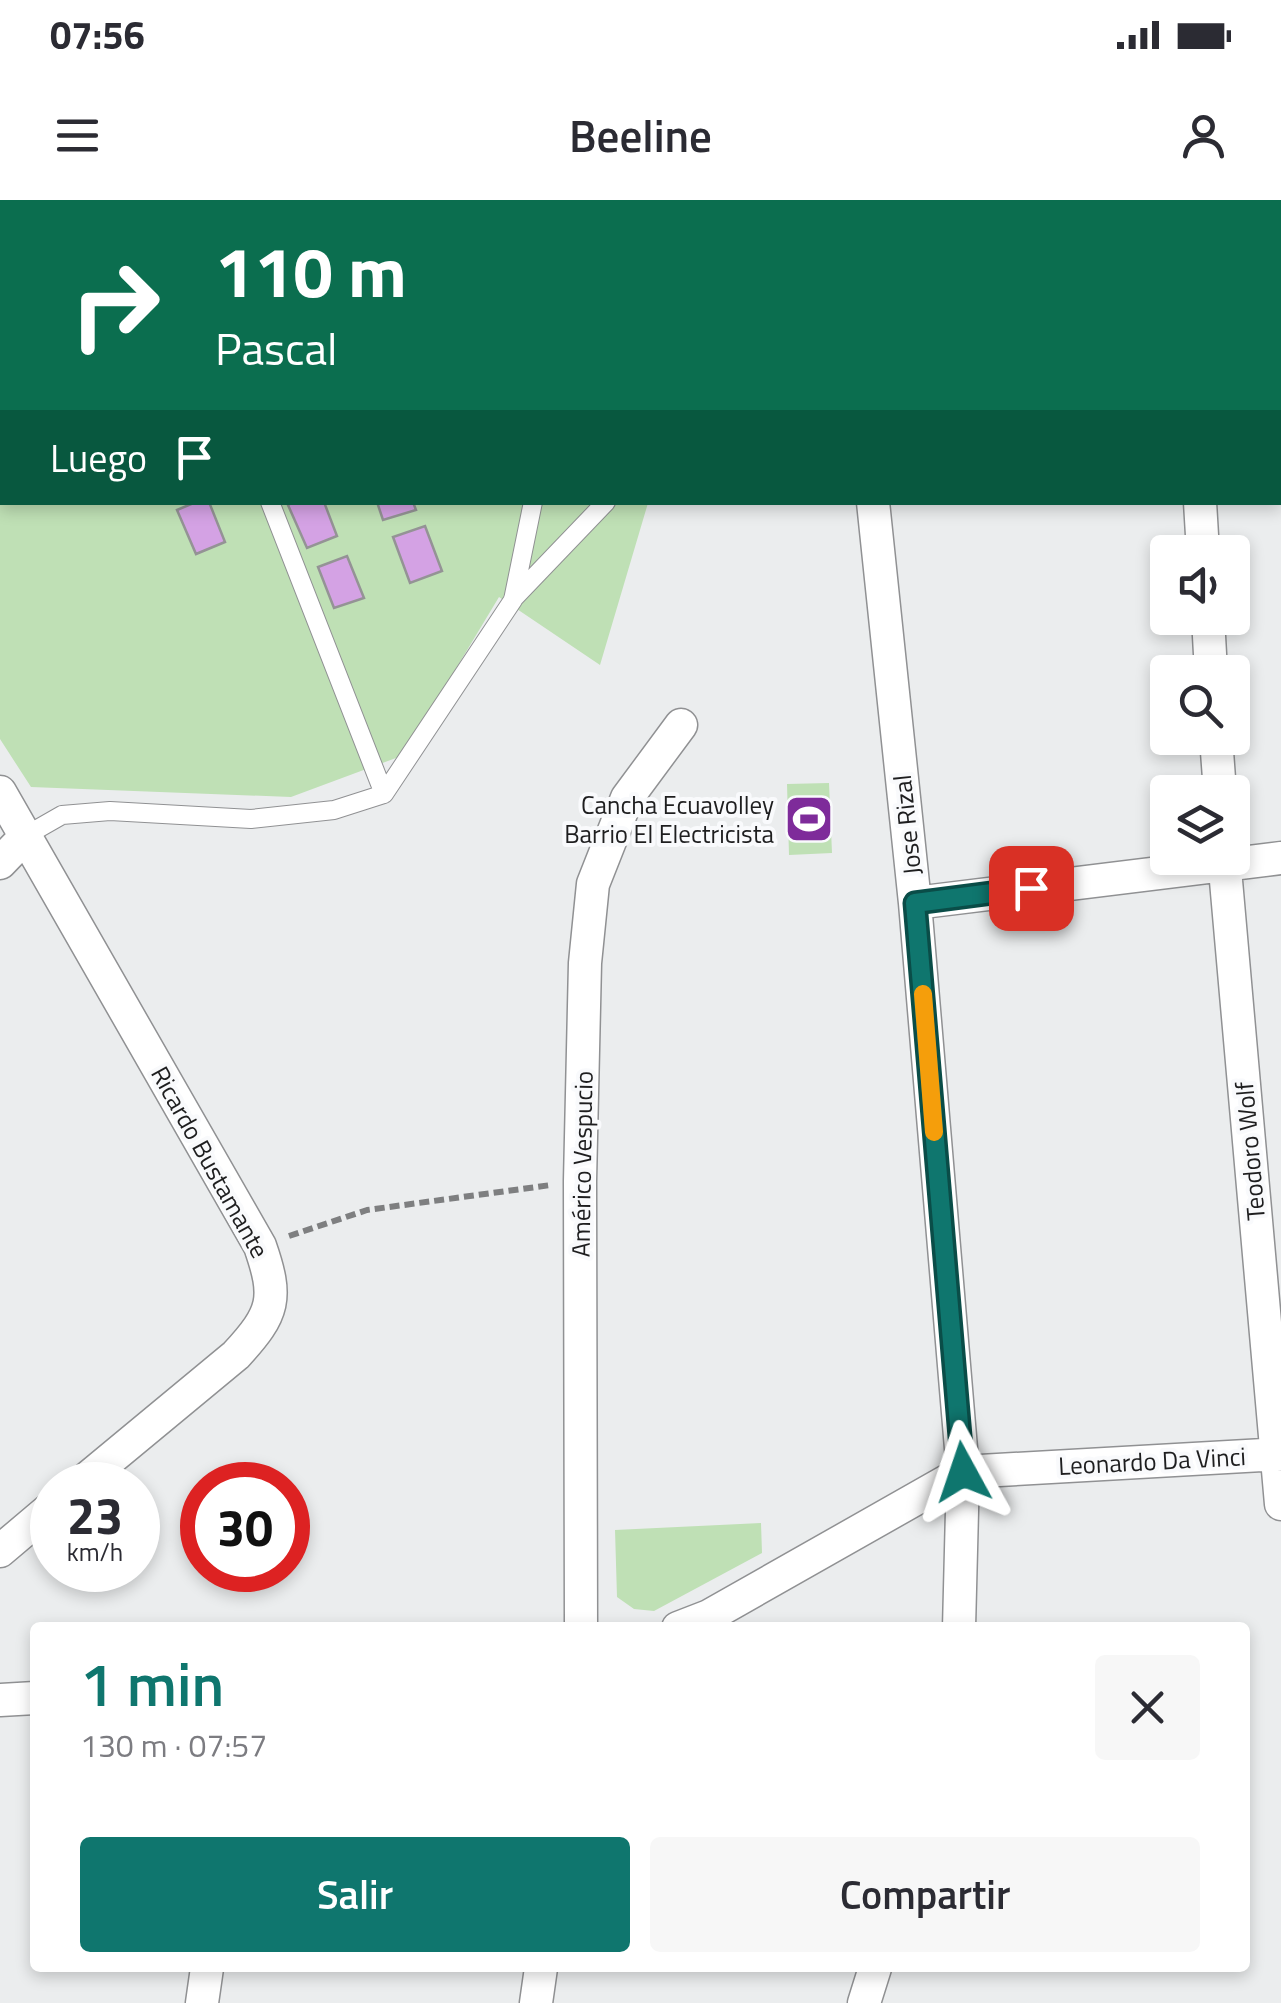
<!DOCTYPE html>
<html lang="es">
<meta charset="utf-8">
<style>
:root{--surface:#fff;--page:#f7f7f7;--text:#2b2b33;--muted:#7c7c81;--accent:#0f766e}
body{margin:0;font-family:"Titillium Web",sans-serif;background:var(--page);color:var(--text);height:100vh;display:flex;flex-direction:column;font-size:38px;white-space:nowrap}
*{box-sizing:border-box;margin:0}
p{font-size:32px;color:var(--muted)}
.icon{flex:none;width:55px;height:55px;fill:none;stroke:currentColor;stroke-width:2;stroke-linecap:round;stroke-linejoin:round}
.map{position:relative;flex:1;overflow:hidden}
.side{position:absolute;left:30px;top:1422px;width:1220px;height:350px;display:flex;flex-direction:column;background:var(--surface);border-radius:10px;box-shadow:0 5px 15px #0003}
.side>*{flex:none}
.guide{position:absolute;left:0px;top:0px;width:1282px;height:305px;box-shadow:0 5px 15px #0003;background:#0b6e4f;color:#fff;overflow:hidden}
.fabs{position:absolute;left:1150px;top:335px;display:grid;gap:20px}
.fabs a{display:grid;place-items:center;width:100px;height:100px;border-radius:10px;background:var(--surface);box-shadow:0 5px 15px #0003;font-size:50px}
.speed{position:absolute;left:30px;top:1262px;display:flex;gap:20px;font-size:50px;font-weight:700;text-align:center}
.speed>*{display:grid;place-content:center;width:130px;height:130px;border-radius:50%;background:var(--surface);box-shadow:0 5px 15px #0003;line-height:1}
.speed small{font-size:25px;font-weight:400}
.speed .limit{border:15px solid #d22;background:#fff;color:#111}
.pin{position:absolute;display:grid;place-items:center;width:85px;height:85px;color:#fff;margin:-42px;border-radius:20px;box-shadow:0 5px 15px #0006}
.me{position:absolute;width:110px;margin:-55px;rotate:355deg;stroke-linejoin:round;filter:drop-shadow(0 0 8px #0008)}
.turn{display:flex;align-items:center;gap:35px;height:210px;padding:0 50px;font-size:45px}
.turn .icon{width:130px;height:130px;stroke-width:2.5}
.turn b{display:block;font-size:70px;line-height:85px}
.then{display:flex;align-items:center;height:95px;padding:0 50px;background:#0003;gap:20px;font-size:38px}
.round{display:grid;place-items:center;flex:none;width:105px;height:105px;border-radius:10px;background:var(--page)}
.overview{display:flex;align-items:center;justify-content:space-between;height:170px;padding:0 50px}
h1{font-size:60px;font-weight:600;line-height:75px;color:var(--accent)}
.button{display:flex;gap:20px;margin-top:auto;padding:20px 50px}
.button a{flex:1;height:115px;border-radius:10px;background:var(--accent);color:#fff;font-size:40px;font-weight:600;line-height:115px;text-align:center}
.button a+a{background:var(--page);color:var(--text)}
.status{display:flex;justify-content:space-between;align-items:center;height:70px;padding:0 50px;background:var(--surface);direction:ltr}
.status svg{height:28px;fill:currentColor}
header{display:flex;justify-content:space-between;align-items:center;height:130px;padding:0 50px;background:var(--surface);font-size:45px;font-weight:600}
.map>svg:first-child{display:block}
.green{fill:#bfe0b5}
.building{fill:#d4a2e4;stroke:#949395;stroke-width:2.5}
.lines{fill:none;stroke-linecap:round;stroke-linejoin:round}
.service-casing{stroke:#909193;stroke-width:20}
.minor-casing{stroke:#909193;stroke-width:35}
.path{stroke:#7e7f80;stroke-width:6;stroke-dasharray:10 5;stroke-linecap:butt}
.service{stroke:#fff;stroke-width:18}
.minor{stroke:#fff;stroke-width:32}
.route-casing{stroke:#0a4d48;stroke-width:25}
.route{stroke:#0f766e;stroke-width:18}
.slow{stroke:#f59e0b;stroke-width:18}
.labels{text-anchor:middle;stroke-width:8;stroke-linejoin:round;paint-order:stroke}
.poi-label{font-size:25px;fill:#1e1e1f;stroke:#f9fafc;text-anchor:end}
.street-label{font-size:25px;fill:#1e1e1f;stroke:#f9fafc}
</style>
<div class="status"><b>07:56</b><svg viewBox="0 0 49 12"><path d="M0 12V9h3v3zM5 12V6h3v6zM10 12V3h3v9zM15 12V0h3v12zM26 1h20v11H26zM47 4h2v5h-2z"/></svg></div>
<header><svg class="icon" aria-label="menu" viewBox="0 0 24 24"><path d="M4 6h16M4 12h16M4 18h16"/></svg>Beeline<svg class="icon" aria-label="person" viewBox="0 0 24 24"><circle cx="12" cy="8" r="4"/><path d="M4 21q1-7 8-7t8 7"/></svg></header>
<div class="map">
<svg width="1281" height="1803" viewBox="0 0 1281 1803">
<rect width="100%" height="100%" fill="#ebedee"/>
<path class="green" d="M 0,0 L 703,0 L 2,2 L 2,302 L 648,303 L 600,465 L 499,397 L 404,555 L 291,597 L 31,587 L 0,539 Z
M 829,583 L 832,653 L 789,655 L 787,584 Z
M 761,1323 L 762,1353 L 654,1411 L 634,1409 L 617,1397 L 615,1330 Z"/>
<path class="building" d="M 0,0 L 37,0 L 38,2 L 2,2 L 2,25 Z
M 58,0 L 97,0 L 98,2 L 59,2 Z
M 313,0 L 357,0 L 359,2 L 315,2 Z
M 196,302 L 209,302 L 225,342 L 196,354 L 177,310 Z
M 294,302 L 324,302 L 337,336 L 307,348 L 288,305 Z
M 377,302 L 413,302 L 416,310 L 383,320 Z
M 425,326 L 442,371 L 410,383 L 393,337 Z
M 347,356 L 364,398 L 334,408 L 318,367 Z"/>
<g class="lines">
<g class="service-casing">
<path id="service" d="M 151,0 L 152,2
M 590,2 L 591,0
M 672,2 L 672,0
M 270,302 L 384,594
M 513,399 L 606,302
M 27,635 L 62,615 L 110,611 L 251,619 L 334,610 L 384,594 L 513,400 L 533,302"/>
</g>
<g class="minor-casing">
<path id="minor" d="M 842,0 L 842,2
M 1179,0 L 1179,2
M 873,302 L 915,703 L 963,1272 L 959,1428
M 1200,302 L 1203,352
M 1208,418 L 1211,472
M 1216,538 L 1220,592
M 0,592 L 260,1046 C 278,1098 275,1113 236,1155 L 79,1285
M 1224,658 L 1281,1304
M 0,663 L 27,635
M 915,703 L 1281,658
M 0,1351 L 52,1307
M 581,1428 L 580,981 L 585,763 L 593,684 L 627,598 L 681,525
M 678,1428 L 709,1416 L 963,1272 L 1281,1254
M 0,1500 L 35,1498
M 202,1803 L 207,1768
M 536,1803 L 541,1768
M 864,1803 L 875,1768"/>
</g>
<path class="path" d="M 289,1036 L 367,1010 L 551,985"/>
<use href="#service" class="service"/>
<use href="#minor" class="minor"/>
</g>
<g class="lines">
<g class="route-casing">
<path id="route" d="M 963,1272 L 915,703 L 1031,688"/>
</g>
<use href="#route" class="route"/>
<path class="slow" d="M 923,794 L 934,932"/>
</g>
<defs>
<g id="stadium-square" transform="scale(2.5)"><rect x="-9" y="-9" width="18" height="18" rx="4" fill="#7e2b9a" stroke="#f9fafc"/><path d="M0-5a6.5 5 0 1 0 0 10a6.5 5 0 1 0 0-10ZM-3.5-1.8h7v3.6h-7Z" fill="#fff"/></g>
</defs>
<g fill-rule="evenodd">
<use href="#stadium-square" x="809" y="619"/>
</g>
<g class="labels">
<g class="poi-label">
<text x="774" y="614">Cancha Ecuavolley<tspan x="774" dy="29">Barrio El Electricista</tspan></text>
</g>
<g class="street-label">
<text transform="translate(907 625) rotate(-96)" y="9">Jose Rizal</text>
<text transform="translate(1250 951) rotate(-95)" y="9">Teodoro Wolf</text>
<text transform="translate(210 962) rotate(61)" y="9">Ricardo Bustamante</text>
<text transform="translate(582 964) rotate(-89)" y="9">Américo Vespucio</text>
<text transform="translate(1152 1261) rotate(-3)" y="9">Leonardo Da Vinci</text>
</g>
</g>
</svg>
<div class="fabs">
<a><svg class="icon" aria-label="sound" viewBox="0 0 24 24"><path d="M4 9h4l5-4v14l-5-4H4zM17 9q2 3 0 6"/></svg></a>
<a><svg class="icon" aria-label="search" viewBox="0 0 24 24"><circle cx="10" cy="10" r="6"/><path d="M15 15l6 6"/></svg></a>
<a><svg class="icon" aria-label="layers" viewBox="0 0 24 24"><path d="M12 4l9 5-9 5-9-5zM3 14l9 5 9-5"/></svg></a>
</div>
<div class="speed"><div>23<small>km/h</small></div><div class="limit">30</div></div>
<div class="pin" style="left:1031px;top:688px;background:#d93025"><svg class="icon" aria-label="arrive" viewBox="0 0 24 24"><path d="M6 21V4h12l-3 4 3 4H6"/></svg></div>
<svg class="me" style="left:963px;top:1272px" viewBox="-20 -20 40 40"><path d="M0-17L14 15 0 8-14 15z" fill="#0f766e" stroke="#fff" stroke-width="4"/></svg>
<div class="guide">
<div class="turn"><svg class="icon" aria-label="right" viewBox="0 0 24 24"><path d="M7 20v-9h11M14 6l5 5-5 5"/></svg><div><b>110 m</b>Pascal</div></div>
<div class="then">Luego<svg class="icon" aria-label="arrive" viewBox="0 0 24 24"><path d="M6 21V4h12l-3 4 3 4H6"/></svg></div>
</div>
<section class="side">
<div class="overview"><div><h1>1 min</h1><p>130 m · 07:57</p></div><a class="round"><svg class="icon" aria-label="close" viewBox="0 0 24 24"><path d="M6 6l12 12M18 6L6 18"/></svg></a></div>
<div class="button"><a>Salir</a><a>Compartir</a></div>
</section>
</div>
